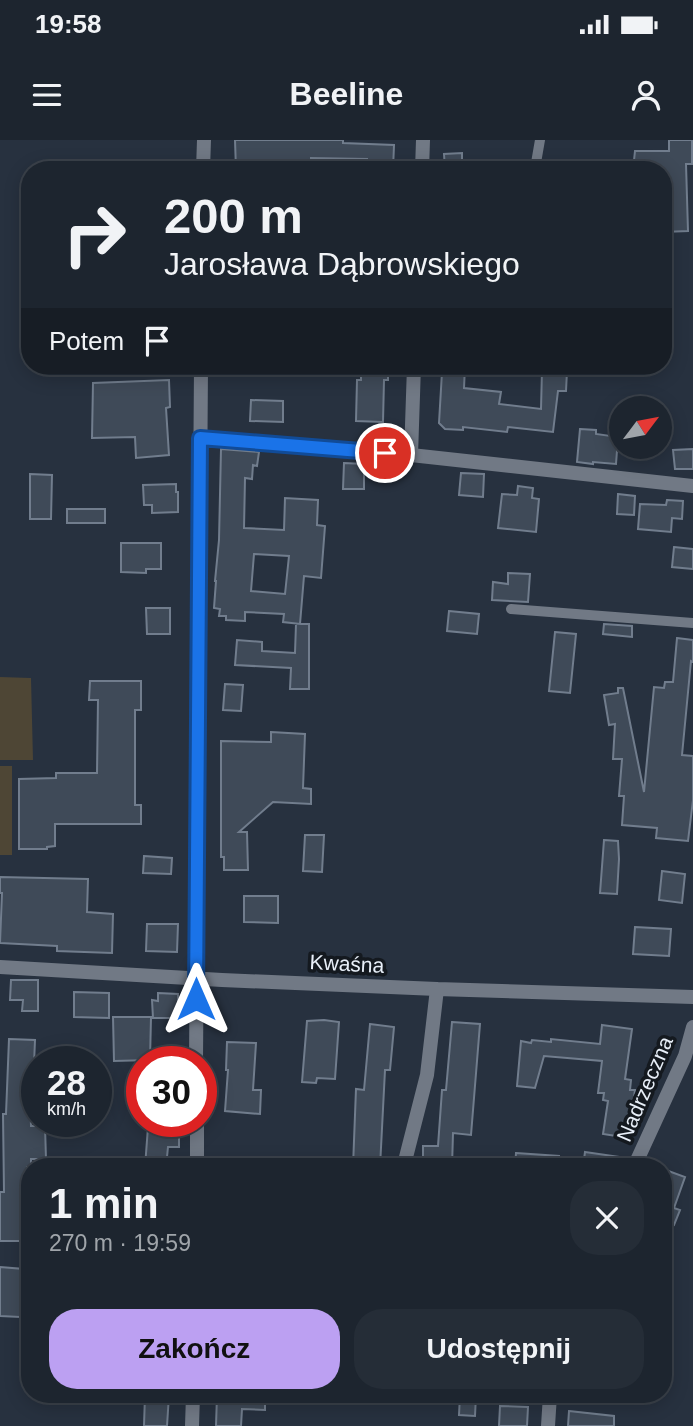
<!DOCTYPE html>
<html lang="pl">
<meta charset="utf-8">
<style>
:root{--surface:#1d252f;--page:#252d37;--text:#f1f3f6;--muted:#a0a5aa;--line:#3b424b;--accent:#bca0f2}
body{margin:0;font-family:Arial,sans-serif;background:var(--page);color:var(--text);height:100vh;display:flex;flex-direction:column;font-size:26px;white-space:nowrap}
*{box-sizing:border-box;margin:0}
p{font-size:23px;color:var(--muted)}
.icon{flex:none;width:38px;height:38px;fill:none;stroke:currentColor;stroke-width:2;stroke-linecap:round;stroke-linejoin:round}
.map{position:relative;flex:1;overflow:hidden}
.details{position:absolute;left:21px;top:1018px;width:651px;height:245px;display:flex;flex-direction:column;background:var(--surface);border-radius:28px;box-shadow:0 4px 18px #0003,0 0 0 2px var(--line)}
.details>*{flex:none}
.top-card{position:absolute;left:21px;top:21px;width:651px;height:214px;border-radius:28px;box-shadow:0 4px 18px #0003,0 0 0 2px var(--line);background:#1d252f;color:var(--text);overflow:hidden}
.needle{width:46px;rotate:58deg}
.controls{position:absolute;left:609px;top:256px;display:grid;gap:14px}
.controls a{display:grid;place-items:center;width:63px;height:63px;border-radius:50%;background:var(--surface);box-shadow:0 4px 18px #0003,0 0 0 2px var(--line);font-size:35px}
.speed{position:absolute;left:21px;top:906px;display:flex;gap:14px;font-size:35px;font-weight:700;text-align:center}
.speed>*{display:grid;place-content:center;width:91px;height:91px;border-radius:50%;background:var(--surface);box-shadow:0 4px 18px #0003,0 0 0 2px var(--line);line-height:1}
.speed small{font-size:18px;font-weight:400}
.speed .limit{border:10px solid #d22;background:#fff;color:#111}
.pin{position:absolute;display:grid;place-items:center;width:60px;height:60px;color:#fff;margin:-30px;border:4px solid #fff;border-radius:50%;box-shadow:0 2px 7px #0007}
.me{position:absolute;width:77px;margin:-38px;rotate:0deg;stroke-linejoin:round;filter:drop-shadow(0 0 5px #0008)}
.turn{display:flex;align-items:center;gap:24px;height:147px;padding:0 28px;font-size:32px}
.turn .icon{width:91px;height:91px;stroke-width:2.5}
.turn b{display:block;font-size:49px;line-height:60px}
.then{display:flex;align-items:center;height:66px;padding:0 28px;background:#0003;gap:14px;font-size:26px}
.round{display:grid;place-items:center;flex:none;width:74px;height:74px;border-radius:28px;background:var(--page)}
.head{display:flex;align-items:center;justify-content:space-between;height:119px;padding:0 28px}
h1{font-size:42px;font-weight:600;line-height:52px}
.cta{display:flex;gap:14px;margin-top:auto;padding:14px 28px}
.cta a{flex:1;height:80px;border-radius:28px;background:var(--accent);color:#111;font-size:28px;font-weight:600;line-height:80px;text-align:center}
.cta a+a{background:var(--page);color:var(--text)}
.status{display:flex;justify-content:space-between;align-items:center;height:49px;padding:0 35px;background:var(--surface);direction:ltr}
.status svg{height:19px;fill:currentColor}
header{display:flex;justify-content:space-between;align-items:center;height:91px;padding:0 28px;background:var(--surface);font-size:32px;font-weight:600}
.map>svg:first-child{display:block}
.green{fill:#4e4635}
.building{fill:#3f4a58;stroke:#717d8d;stroke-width:2;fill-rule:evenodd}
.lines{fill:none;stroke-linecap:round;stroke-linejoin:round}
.service{stroke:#717985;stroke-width:10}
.minor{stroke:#717985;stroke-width:14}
.route-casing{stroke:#114b97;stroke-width:18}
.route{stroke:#1a73e8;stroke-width:12}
.labels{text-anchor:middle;stroke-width:7;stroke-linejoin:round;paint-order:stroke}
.street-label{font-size:21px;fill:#e8eff8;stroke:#14191f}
</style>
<div class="status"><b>19:58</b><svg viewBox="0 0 49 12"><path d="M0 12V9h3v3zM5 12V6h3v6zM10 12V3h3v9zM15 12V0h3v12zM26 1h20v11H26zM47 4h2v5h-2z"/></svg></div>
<header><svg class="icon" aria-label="menu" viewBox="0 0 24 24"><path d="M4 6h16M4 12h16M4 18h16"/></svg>Beeline<svg class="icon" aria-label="person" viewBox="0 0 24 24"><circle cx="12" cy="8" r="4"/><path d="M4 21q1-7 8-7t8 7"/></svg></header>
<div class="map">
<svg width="693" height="1286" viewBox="0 0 693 1286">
<rect width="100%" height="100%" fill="#27313f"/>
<path class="green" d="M 0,537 L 31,538 L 33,620 L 0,620 Z
M 0,626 L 12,626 L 12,715 L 0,715 Z"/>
<path class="building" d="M 235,0 L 343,0 L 343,3 L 394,5 L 393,30 L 367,30 L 367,19 L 311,18 L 311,23 L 257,28 L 257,30 L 236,30 Z
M 669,0 L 692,0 L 692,24 L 686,24 L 688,91 L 663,92 L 663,30 L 633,30 L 635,11 L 669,11 Z
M 462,13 L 462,30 L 445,30 L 444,14 Z
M 361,226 L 388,226 L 388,240 L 384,240 L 383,282 L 356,281 L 357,240 L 361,240 Z
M 446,226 L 465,226 L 464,248 L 501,252 L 499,264 L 541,269 L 542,230 L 567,231 L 566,251 L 558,251 L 553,292 L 508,287 L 507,292 L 463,287 L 463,290 L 445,289 L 439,283 L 442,232 L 446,232 Z
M 169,240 L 170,267 L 166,268 L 169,315 L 136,318 L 135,297 L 92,298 L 93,243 Z
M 251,260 L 283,261 L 283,282 L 250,281 Z
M 580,289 L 596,290 L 596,294 L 618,297 L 616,324 L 593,322 L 593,324 L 577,322 Z
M 221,309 L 259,312 L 257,326 L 253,325 L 252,339 L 245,338 L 244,388 L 284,390 L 285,358 L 318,360 L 317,385 L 325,386 L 321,438 L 304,436 L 300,484 L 283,482 L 284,474 L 245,472 L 245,481 L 226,480 L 226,476 L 219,476 L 220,469 L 214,468 L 216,441 L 215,441 L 219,400 ZM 254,414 L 289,416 L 285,454 L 251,451 Z
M 693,309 L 693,329 L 675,329 L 673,310 Z
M 344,323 L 364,324 L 364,349 L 343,349 Z
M 461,333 L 484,334 L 483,357 L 459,355 Z
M 30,334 L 52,335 L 51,379 L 30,379 Z
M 176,344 L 176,352 L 178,352 L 178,372 L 152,373 L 152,365 L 144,365 L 143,345 Z
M 518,346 L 533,348 L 532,358 L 539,359 L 536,392 L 498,388 L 502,354 L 517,355 Z
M 618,354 L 635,356 L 634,375 L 617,374 Z
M 667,360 L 683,361 L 682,379 L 672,378 L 671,392 L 638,389 L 640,364 L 666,365 Z
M 67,369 L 105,369 L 105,383 L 67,383 Z
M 121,403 L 161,403 L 161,429 L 146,429 L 146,433 L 121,432 Z
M 674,407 L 693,409 L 693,429 L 672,427 Z
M 508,433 L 530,434 L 528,462 L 492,460 L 493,442 L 508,444 Z
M 146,468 L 170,468 L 170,494 L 147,494 Z
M 449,471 L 479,474 L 477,494 L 447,491 Z
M 296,484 L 309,484 L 309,549 L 290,549 L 291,528 L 235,525 L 237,500 L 262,502 L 262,511 L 295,513 Z
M 604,484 L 632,486 L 632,497 L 603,494 Z
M 555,492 L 576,494 L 570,553 L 549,551 Z
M 677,498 L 693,500 L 693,522 L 691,521 L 682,615 L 693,616 L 693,660 L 688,701 L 656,698 L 657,688 L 622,685 L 624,656 L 619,656 L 622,619 L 613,619 L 615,584 L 609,585 L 604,555 L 618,553 L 618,548 L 623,548 L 644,652 L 654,547 L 664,548 L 665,542 L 673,542 Z
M 90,541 L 141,541 L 141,570 L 135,570 L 135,665 L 141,665 L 141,684 L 55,684 L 55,706 L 47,707 L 47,709 L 19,709 L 19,639 L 56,638 L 56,633 L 97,633 L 98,560 L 89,560 Z
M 225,544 L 243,545 L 241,571 L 223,570 Z
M 271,592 L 305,594 L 303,648 L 311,649 L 311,664 L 273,662 L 239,692 L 247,692 L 248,730 L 224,730 L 224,717 L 221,717 L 221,601 L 271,602 Z
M 305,695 L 324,695 L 322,732 L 303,731 Z
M 604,700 L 618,701 L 619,719 L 617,754 L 600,753 Z
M 144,716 L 172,718 L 171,734 L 143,733 Z
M 662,731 L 685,734 L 682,763 L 659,760 Z
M 0,737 L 88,739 L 87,772 L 113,774 L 112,813 L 57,811 L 57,806 L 0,803 L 2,753 L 0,753 Z
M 244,756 L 278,756 L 278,783 L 244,782 Z
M 147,784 L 178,784 L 177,812 L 146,811 Z
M 635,787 L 671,789 L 669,816 L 633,814 Z
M 11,840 L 38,840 L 38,871 L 22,871 L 23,860 L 10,860 Z
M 74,852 L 109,853 L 109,878 L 74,877 Z
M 158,853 L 178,854 L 178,878 L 153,878 L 152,860 L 158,861 Z
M 113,877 L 151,877 L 150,920 L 114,921 Z
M 324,880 L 339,882 L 335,939 L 317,938 L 316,943 L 302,942 L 307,881 Z
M 452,882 L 480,884 L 471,995 L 453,993 L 452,1027 L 423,1027 L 423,1006 L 438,1006 L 442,950 L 446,950 Z
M 370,884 L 394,887 L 390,930 L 385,930 L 380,1027 L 353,1027 L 356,949 L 364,950 Z
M 602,885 L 632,889 L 625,939 L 631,940 L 630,950 L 635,950 L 630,987 L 625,986 L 623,997 L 603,994 L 608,961 L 603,960 L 604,953 L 598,953 L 602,921 L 544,916 L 535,948 L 517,946 L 521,901 L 531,903 L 532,900 L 551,902 L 551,899 L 600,904 Z
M 9,899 L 35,900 L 34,924 L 37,924 L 37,954 L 30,954 L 31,986 L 45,986 L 46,1019 L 31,1019 L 31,1027 L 27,1027 L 27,1067 L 30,1067 L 30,1092 L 26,1092 L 26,1101 L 0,1101 L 0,1052 L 4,1052 L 3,974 L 6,974 Z
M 227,902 L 256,903 L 253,950 L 261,950 L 260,974 L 225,971 L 228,930 L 226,930 Z
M 152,982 L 179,982 L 179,1007 L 168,1007 L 166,1027 L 145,1027 L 148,987 L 152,987 Z
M 585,1012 L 627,1018 L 624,1027 L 583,1027 Z
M 516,1013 L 559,1016 L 558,1027 L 515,1027 Z
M 663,1029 L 685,1037 L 674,1068 L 680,1070 L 674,1085 L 669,1083 L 665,1094 L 663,1093 Z
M 0,1127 L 24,1129 L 23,1151 L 30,1152 L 30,1172 L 21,1172 L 20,1177 L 0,1176 Z
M 145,1255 L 169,1255 L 167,1286 L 144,1286 Z
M 217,1255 L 265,1255 L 265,1270 L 242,1269 L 241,1286 L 216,1286 Z
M 460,1255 L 476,1255 L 475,1276 L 459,1275 Z
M 500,1266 L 528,1267 L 527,1286 L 499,1286 Z
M 569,1271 L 614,1276 L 614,1286 L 568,1286 Z"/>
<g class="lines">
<path class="service" d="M 536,23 L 540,0
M 511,469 L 693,483"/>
<path class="minor" d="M 203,30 L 204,0
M 422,30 L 423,0
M 200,298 L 411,315 L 693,346
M 411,315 L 414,226
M 0,827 L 222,840 L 437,849 L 693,857
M 196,922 L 201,226
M 197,982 L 197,1027
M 404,1025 L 427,935 L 437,849
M 634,1027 L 685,916 L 693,887
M 192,1286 L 193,1255
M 548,1286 L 550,1255"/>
</g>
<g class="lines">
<g class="route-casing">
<path id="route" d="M 196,859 L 200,298 L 385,313"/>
</g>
<use href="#route" class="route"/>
</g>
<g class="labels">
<g class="street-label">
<text transform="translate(347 824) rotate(3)" y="7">Kwaśna</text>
<text transform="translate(645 949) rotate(-67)" y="7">Nadrzeczna</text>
</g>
</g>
</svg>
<div class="controls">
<a><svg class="needle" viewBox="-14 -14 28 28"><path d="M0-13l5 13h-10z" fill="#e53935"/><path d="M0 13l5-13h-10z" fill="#a0a5aa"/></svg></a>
</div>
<div class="speed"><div>28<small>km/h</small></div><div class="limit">30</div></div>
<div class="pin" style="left:385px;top:313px;background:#d93025"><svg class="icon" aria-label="arrive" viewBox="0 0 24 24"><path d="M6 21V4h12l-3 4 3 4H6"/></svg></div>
<svg class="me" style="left:196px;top:859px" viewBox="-20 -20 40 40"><path d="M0-17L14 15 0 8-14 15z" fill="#1a73e8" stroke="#fff" stroke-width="4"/></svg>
<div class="top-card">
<div class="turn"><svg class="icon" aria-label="right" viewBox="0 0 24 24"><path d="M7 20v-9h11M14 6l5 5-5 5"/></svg><div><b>200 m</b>Jarosława Dąbrowskiego</div></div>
<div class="then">Potem<svg class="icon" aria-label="arrive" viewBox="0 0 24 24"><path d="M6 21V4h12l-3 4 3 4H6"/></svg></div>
</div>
<section class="details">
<div class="head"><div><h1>1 min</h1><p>270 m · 19:59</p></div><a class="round"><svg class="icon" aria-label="close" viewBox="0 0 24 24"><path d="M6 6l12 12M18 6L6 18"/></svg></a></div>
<div class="cta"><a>Zakończ</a><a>Udostępnij</a></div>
</section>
</div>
